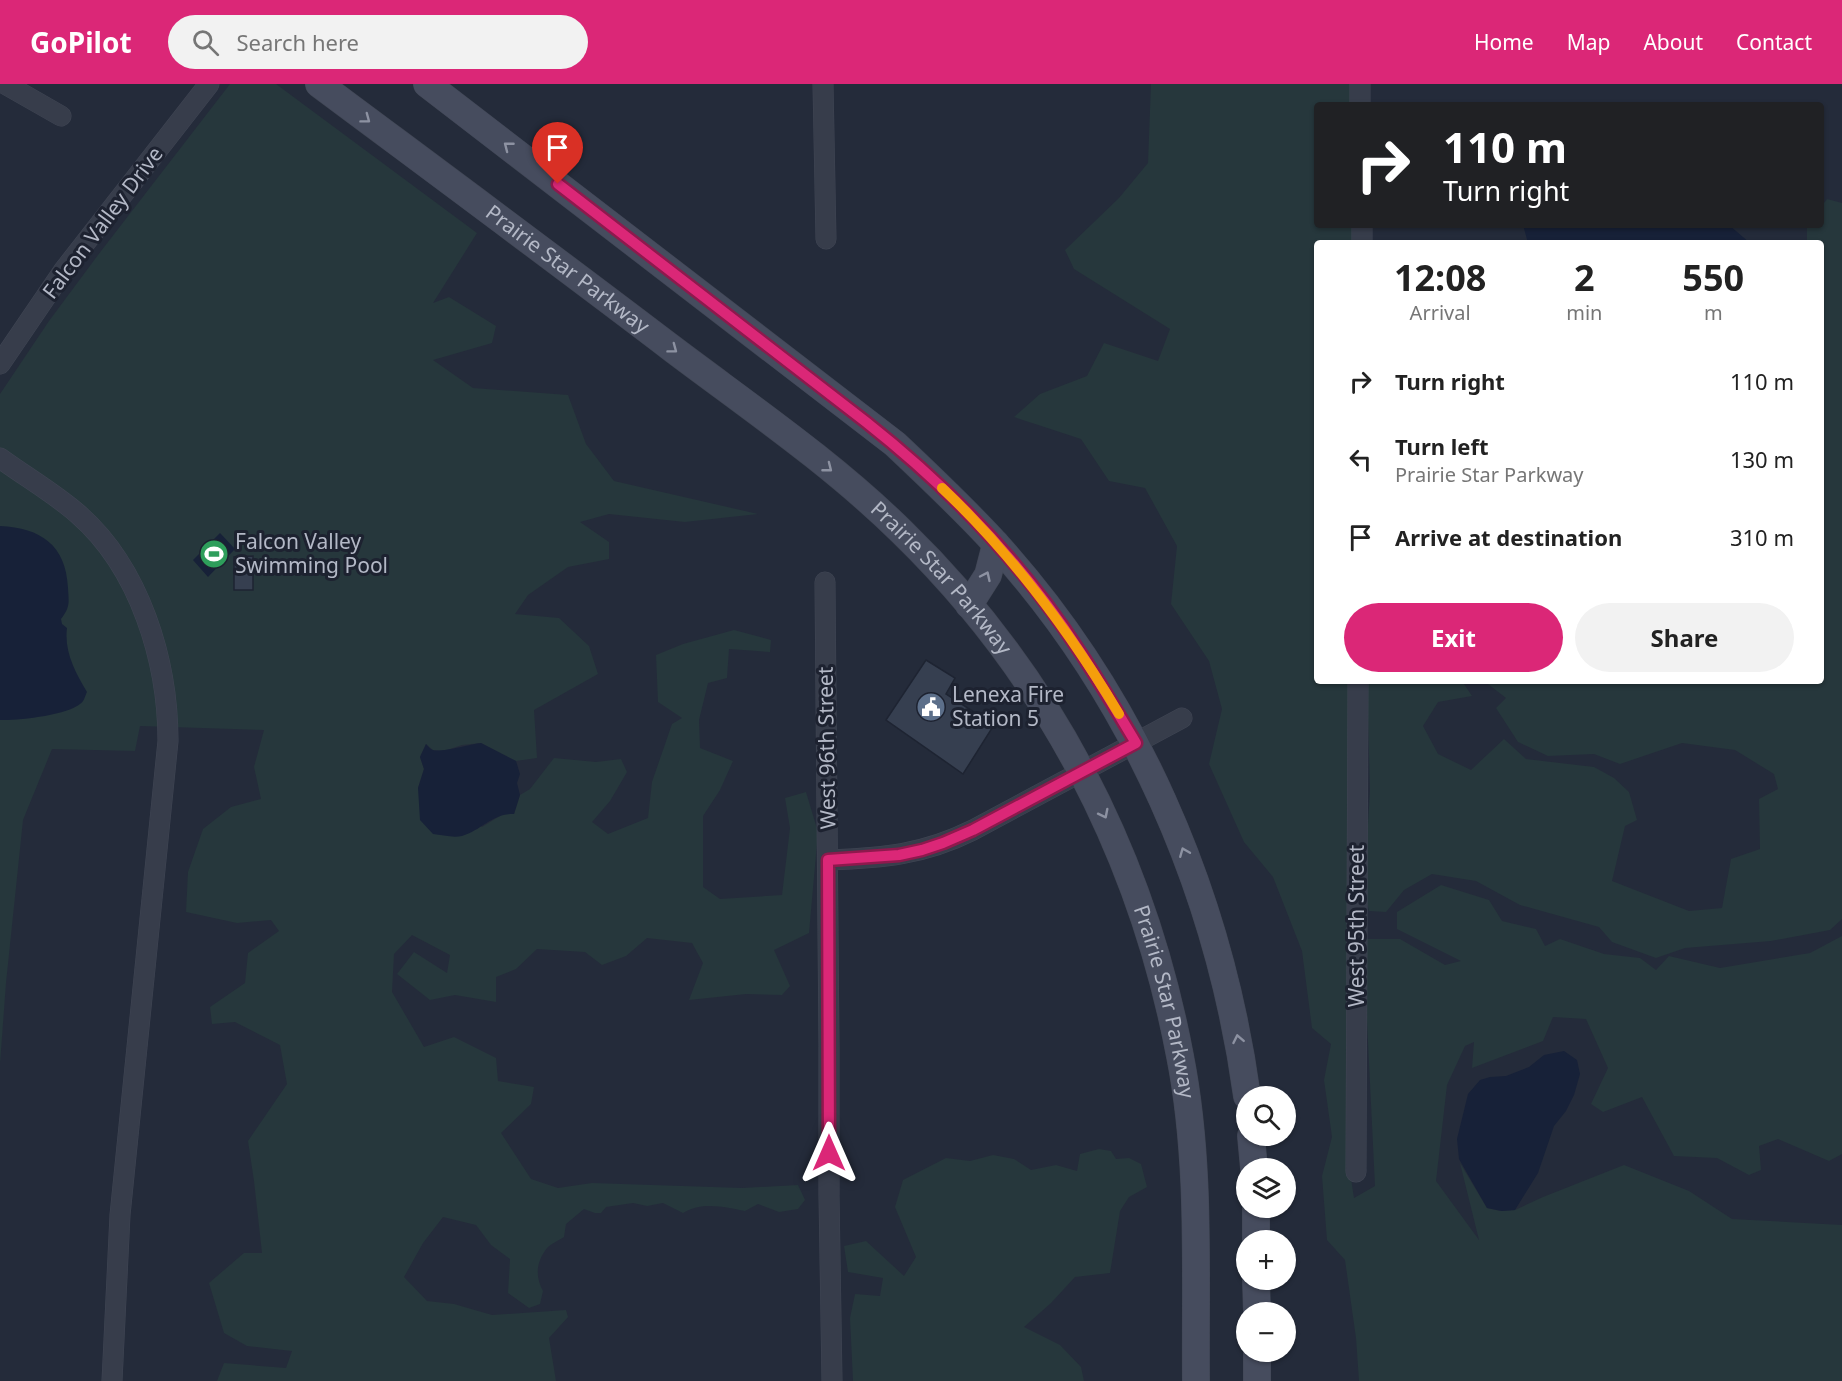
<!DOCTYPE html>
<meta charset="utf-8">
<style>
:root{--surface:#fff;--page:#f2f2f2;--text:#222;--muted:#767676;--accent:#db2777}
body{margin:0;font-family:"Noto Sans",sans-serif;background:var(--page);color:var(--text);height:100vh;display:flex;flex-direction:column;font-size:22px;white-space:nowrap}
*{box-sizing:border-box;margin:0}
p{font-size:20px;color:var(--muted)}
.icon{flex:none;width:33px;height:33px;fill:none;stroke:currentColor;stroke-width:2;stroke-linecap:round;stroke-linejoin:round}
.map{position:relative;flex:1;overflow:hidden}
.details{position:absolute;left:1314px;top:156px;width:510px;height:444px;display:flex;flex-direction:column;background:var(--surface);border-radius:6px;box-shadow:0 2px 4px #0004}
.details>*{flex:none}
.top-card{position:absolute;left:1314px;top:18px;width:510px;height:126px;border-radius:6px;box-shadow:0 2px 4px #0004;background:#202124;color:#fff;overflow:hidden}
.controls{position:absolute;left:1236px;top:1002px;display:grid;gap:12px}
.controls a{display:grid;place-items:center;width:60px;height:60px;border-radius:50%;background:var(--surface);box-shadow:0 2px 4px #0004;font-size:30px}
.pin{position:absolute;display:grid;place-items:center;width:51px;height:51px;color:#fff;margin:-62px -26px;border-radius:50% 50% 50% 0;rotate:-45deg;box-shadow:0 0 6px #0007}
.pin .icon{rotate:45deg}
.me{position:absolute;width:66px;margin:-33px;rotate:0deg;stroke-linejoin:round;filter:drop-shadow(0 0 4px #0008)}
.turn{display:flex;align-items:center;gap:21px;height:126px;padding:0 30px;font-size:27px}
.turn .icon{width:78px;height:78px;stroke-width:2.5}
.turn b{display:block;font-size:42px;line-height:51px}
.eta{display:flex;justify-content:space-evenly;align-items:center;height:102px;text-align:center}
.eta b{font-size:36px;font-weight:700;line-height:42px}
.button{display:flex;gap:12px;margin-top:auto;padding:12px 30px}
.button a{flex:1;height:69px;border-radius:36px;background:var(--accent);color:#fff;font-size:24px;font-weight:700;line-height:69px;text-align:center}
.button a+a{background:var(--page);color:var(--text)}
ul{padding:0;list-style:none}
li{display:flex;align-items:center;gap:18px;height:78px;padding:0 30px}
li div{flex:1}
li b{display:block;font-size:22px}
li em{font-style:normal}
header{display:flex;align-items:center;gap:36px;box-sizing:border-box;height:84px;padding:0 30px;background:var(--accent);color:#fff}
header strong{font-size:28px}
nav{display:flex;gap:33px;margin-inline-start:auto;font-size:21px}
.search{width:420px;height:54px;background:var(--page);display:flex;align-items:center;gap:15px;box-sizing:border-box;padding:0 21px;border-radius:33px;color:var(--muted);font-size:22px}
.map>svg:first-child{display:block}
.green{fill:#26373c}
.water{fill:#172138}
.building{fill:#363f50;stroke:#1e2432;stroke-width:1.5}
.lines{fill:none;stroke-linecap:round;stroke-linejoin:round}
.minor-casing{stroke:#404654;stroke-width:21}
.secondary-casing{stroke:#404654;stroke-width:28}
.minor{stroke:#373d4b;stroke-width:20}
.secondary{stroke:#464c5e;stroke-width:27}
.oneway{stroke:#8d92a2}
.route-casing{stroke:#8e194d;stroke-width:15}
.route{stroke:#db2777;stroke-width:10}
.slow{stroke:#f59e0b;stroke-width:10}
.labels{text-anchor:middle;stroke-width:6;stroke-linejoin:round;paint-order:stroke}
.street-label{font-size:21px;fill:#b3b8c6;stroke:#1d2230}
.poi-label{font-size:21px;fill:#b3b8c6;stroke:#1d2230;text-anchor:start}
</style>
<header>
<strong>GoPilot</strong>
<div class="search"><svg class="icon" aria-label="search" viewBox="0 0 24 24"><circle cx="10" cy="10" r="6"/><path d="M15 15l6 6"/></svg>Search here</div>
<nav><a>Home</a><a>Map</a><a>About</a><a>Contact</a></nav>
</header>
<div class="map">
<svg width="1842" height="1297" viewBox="0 0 1842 1297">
<rect width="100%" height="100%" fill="#242b3a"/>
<path class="green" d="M 230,0 L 276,0 L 477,149 L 433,219 L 449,213 L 496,242 L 492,259 L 433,276 L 473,304 L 568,311 L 586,360 L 614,397 L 758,430 L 685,438 L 609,430 L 580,438 L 609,458 L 609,475 L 568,483 L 528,511 L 515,530 L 559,534 L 589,562 L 598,590 L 534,626 L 537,674 L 516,677 L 481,659 L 462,661 L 444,667 L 433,666 L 426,660 L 420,673 L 424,685 L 418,704 L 482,743 L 503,730 L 514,730 L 520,711 L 530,705 L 554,674 L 596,678 L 621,675 L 627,688 L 610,717 L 592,738 L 608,750 L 648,734 L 652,698 L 672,640 L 682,634 L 658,618 L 656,571 L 683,560 L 734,546 L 771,556 L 770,568 L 729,565 L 727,594 L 708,599 L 699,636 L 700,664 L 733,677 L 720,706 L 703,732 L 703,803 L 720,815 L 782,811 L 790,744 L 785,714 L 806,708 L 818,748 L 809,849 L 774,866 L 790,902 L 782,911 L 746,910 L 689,916 L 703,879 L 692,859 L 647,854 L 626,872 L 602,881 L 585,868 L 537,865 L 516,885 L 496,893 L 496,918 L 455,911 L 430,916 L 397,890 L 414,868 L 447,889 L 450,871 L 412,851 L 394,870 L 392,908 L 424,963 L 454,953 L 496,974 L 498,997 L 534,1003 L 531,1020 L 501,1049 L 531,1095 L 558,1104 L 592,1099 L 742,1104 L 798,1101 L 805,1116 L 798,1125 L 779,1128 L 758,1120 L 745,1127 C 726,1123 702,1117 683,1129 L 663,1119 L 647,1122 L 633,1119 L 606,1123 L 601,1129 L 595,1129 L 584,1125 L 566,1140 L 564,1153 C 559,1156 551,1160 547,1164 C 536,1178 535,1192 543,1207 L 540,1220 L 529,1224 L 508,1209 L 510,1175 L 491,1161 L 476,1141 L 443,1133 L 423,1159 L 404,1193 L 427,1217 L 454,1220 L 492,1231 L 566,1226 L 568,1233 L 549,1254 L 556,1297 L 217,1297 L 224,1279 L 286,1284 L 292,1267 L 247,1262 L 224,1249 L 209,1199 L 244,1169 L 262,1169 L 254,1097 L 248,1057 L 287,1000 L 280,961 L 235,938 L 212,940 L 210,923 L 245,899 L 248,869 L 279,847 L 271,836 L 237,839 L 186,828 L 188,788 L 203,745 L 231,723 L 261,715 L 254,683 L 264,646 L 140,642 L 135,667 L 52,665 L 23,736 L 6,899 L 0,980 L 0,310 L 49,237 L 98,171 Z
M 1151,0 L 1356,0 L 1356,21 L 1317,21 L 1317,141 L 1354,141 L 1354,159 L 1317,159 L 1317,597 L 1352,597 L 1351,741 L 1347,826 L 1353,856 L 1350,1088 L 1354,1114 L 1375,1102 L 1363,855 L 1400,855 L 1445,881 L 1461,877 L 1397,845 L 1397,828 L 1441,801 L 1489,816 L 1502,837 L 1536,845 L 1545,862 L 1560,855 L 1604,870 L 1640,874 L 1656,886 L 1669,872 L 1720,884 L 1810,869 L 1842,852 L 1842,1070 L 1829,1077 L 1778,1055 L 1759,1062 L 1761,1086 L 1749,1091 L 1717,1074 L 1674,1072 L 1642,1013 L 1603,1028 L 1591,1020 L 1608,984 L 1586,935 L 1553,933 L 1543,957 L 1472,984 L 1474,958 L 1465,962 L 1447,1001 L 1436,1097 L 1479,1156 L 1460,1079 L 1487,1124 L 1500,1127 L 1515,1126 L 1543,1113 L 1624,1081 L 1689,1107 L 1732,1135 L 1842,1141 L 1842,1297 L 1359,1297 L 1356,1254 L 1345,1176 L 1327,1156 L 1322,1092 L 1332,1053 L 1324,996 L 1331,960 L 1312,944 L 1302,867 L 1273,793 L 1244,758 L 1209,680 L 1222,625 L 1209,577 L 1171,520 L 1177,462 L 1145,404 L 1109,397 L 1081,355 L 1014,333 L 1040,310 L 1087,292 L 1104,259 L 1158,277 L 1170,245 L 1074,185 L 1065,166 L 1119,114 L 1148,79 Z
M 1827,115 L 1842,119 L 1842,835 L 1830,846 L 1771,857 L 1685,864 L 1656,874 L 1612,858 L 1599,843 L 1520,821 L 1476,797 L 1432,790 L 1404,806 L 1386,828 L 1369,827 L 1364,805 L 1370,707 L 1367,597 L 1462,597 L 1472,612 L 1438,618 L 1423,642 L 1438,670 L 1471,686 L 1504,655 L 1526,675 L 1594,683 L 1614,694 L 1629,708 L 1637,736 L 1625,742 L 1612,797 L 1689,827 L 1722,824 L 1731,775 L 1760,765 L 1759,715 L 1778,705 L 1774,690 L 1735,666 L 1682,659 L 1620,680 L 1594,670 L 1548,672 L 1518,658 L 1496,624 L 1506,614 L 1484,597 L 1821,597 L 1821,159 L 1807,159 L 1807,143 L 1809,141 L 1821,141 L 1821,123 Z
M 1099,1065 L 1111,1067 L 1116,1075 L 1129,1074 L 1141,1080 L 1147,1103 L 1129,1113 L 1120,1127 L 1110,1189 L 1075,1193 L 1051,1219 L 1024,1243 L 1060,1261 L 1081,1283 L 1084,1297 L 853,1297 L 850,1234 L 855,1210 L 880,1212 L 883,1194 L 848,1188 L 844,1162 L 866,1157 L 904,1192 L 916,1173 L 895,1123 L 903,1096 L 946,1074 L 970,1077 L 993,1071 L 1014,1075 L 1031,1086 L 1056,1081 L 1077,1087 L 1080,1070 Z"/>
<path class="water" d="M 1523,141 L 1729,141 L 1750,159 L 1528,159 Z
M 0,442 C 41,444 66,461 68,504 C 69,520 70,523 61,535 L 62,540 L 67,544 C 64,567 75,588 87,608 C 85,612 84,618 80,620 C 68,631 16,637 0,636 Z
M 220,449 L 235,465 L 208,493 L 193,476 Z
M 481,659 L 516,677 L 520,690 L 517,699 L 520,711 L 514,730 C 493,729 482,746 462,752 C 453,754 442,751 433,750 L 420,736 L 418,704 L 424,685 L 420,673 L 426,660 C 428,662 430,665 433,666 C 440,669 471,660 481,659 Z
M 1564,967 L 1577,976 L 1580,990 L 1574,1011 L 1566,1027 L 1554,1042 L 1538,1089 L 1515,1126 L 1502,1127 L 1487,1124 L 1459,1075 L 1457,1055 L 1468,1010 L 1480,996 L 1490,993 L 1506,992 L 1529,983 L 1544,971 Z"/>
<path class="building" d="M 253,472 L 253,506 L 234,506 L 234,473 Z
M 926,576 L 955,594 L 946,610 L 994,641 L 963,690 L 886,636 Z"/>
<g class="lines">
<g class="minor-casing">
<path id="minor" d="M 5,0 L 61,32
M 823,0 L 826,155
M 1360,0 L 1360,21
M 1362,141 L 1362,159
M 0,280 L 64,186 L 209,0
M 0,374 C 26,393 54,409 78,430 C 140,484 168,577 168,657 L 120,1131 L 112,1297
M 825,498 L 829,963 L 829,1111 L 832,1297
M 828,776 C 882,774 923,771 973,746 L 1182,634
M 1356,1088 L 1358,597"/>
</g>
<g class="secondary-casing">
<g id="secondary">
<path id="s1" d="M 319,0 C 437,88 556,176 674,266 C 751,324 833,380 902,448 C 1049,591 1142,771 1180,972 C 1201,1078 1195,1189 1196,1297"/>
<path d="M 427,0 L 895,360 C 929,392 963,424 995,459 C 1134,612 1219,808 1247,1012"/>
<path d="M 969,521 L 988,491 L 996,460"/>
<path d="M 1251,1052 L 1254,1084"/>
<path d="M 1256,1124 L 1256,1156"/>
<path d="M 1256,1196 L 1257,1228"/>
<path d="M 1257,1268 L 1257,1297"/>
</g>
</g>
<use href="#minor" class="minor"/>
<use href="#secondary" class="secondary"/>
</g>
<defs><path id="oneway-chevron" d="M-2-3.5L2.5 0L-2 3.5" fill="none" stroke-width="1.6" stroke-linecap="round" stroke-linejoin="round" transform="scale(1.5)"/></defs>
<g class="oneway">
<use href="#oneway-chevron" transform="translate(366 35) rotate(37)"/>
<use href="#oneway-chevron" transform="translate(508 62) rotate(-142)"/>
<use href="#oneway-chevron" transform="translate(673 265) rotate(37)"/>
<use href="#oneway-chevron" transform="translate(828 384) rotate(38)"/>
<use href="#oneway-chevron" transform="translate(986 492) rotate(-65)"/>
<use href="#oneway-chevron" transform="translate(1104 730) rotate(63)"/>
<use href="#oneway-chevron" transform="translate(1184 768) rotate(-112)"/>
<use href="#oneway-chevron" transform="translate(1238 955) rotate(-101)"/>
</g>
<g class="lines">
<g class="route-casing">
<path id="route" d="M 558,100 L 866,338 C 947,402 1022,479 1078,565 C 1099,596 1117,628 1136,659 L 973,746 L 943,759 L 922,766 L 899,771 L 828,776 L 829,1069"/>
</g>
<use href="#route" class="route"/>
<path class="slow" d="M 942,404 C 1012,470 1070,548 1119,630"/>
</g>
<defs>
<g id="stadium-disc" transform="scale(1.5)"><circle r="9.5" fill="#2e9e5b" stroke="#1d2230"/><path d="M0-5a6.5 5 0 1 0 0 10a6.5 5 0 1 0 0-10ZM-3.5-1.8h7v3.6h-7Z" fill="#fff"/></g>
<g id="civic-disc" transform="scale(1.5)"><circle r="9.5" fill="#5c6f8a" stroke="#1d2230"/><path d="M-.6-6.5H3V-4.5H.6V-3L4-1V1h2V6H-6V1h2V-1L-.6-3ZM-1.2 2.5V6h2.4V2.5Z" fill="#fff"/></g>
</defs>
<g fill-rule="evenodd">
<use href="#stadium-disc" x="214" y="470"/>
<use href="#civic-disc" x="931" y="623"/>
</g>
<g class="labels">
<g class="street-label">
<text transform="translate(103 139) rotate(-53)" y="7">Falcon Valley Drive</text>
<text dy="7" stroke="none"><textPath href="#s1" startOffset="310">Prairie Star Parkway</textPath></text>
<text dy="7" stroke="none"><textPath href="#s1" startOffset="796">Prairie Star Parkway</textPath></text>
<text transform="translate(827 664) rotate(-91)" y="7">West 96th Street</text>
<text transform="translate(1357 842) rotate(-90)" y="7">West 95th Street</text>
<text dy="7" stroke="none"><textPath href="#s1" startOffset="1282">Prairie Star Parkway</textPath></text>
</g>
<g class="poi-label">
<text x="235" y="465">Falcon Valley<tspan x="235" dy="24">Swimming Pool</tspan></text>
<text x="952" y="618">Lenexa Fire<tspan x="952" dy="24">Station 5</tspan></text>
</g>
</g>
</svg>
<div class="controls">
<a><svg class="icon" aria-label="search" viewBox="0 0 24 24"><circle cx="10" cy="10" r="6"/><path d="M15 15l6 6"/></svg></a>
<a><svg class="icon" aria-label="layers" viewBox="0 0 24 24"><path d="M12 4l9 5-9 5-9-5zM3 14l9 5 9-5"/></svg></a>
<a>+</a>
<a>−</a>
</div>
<div class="pin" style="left:558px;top:100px;background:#d93025"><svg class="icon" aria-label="arrive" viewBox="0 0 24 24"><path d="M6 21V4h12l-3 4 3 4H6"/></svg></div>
<svg class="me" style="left:829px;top:1069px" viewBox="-20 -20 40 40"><path d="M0-17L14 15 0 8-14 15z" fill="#db2777" stroke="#fff" stroke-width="4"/></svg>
<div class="top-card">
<div class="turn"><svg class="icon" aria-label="right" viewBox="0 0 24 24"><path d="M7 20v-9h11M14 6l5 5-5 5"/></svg><div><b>110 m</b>Turn right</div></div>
</div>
<section class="details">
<div class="eta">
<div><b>12:08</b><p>Arrival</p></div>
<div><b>2</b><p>min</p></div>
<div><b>550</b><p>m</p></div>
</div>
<ul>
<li><svg class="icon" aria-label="right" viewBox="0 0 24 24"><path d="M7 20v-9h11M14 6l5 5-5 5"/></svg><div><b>Turn right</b></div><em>110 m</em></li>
<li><svg class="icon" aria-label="left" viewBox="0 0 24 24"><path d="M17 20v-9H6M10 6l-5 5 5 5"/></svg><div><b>Turn left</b><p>Prairie Star Parkway</p></div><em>130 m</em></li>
<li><svg class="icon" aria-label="arrive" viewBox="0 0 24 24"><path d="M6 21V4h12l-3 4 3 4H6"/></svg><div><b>Arrive at destination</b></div><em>310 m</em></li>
</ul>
<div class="button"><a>Exit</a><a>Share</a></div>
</section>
</div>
